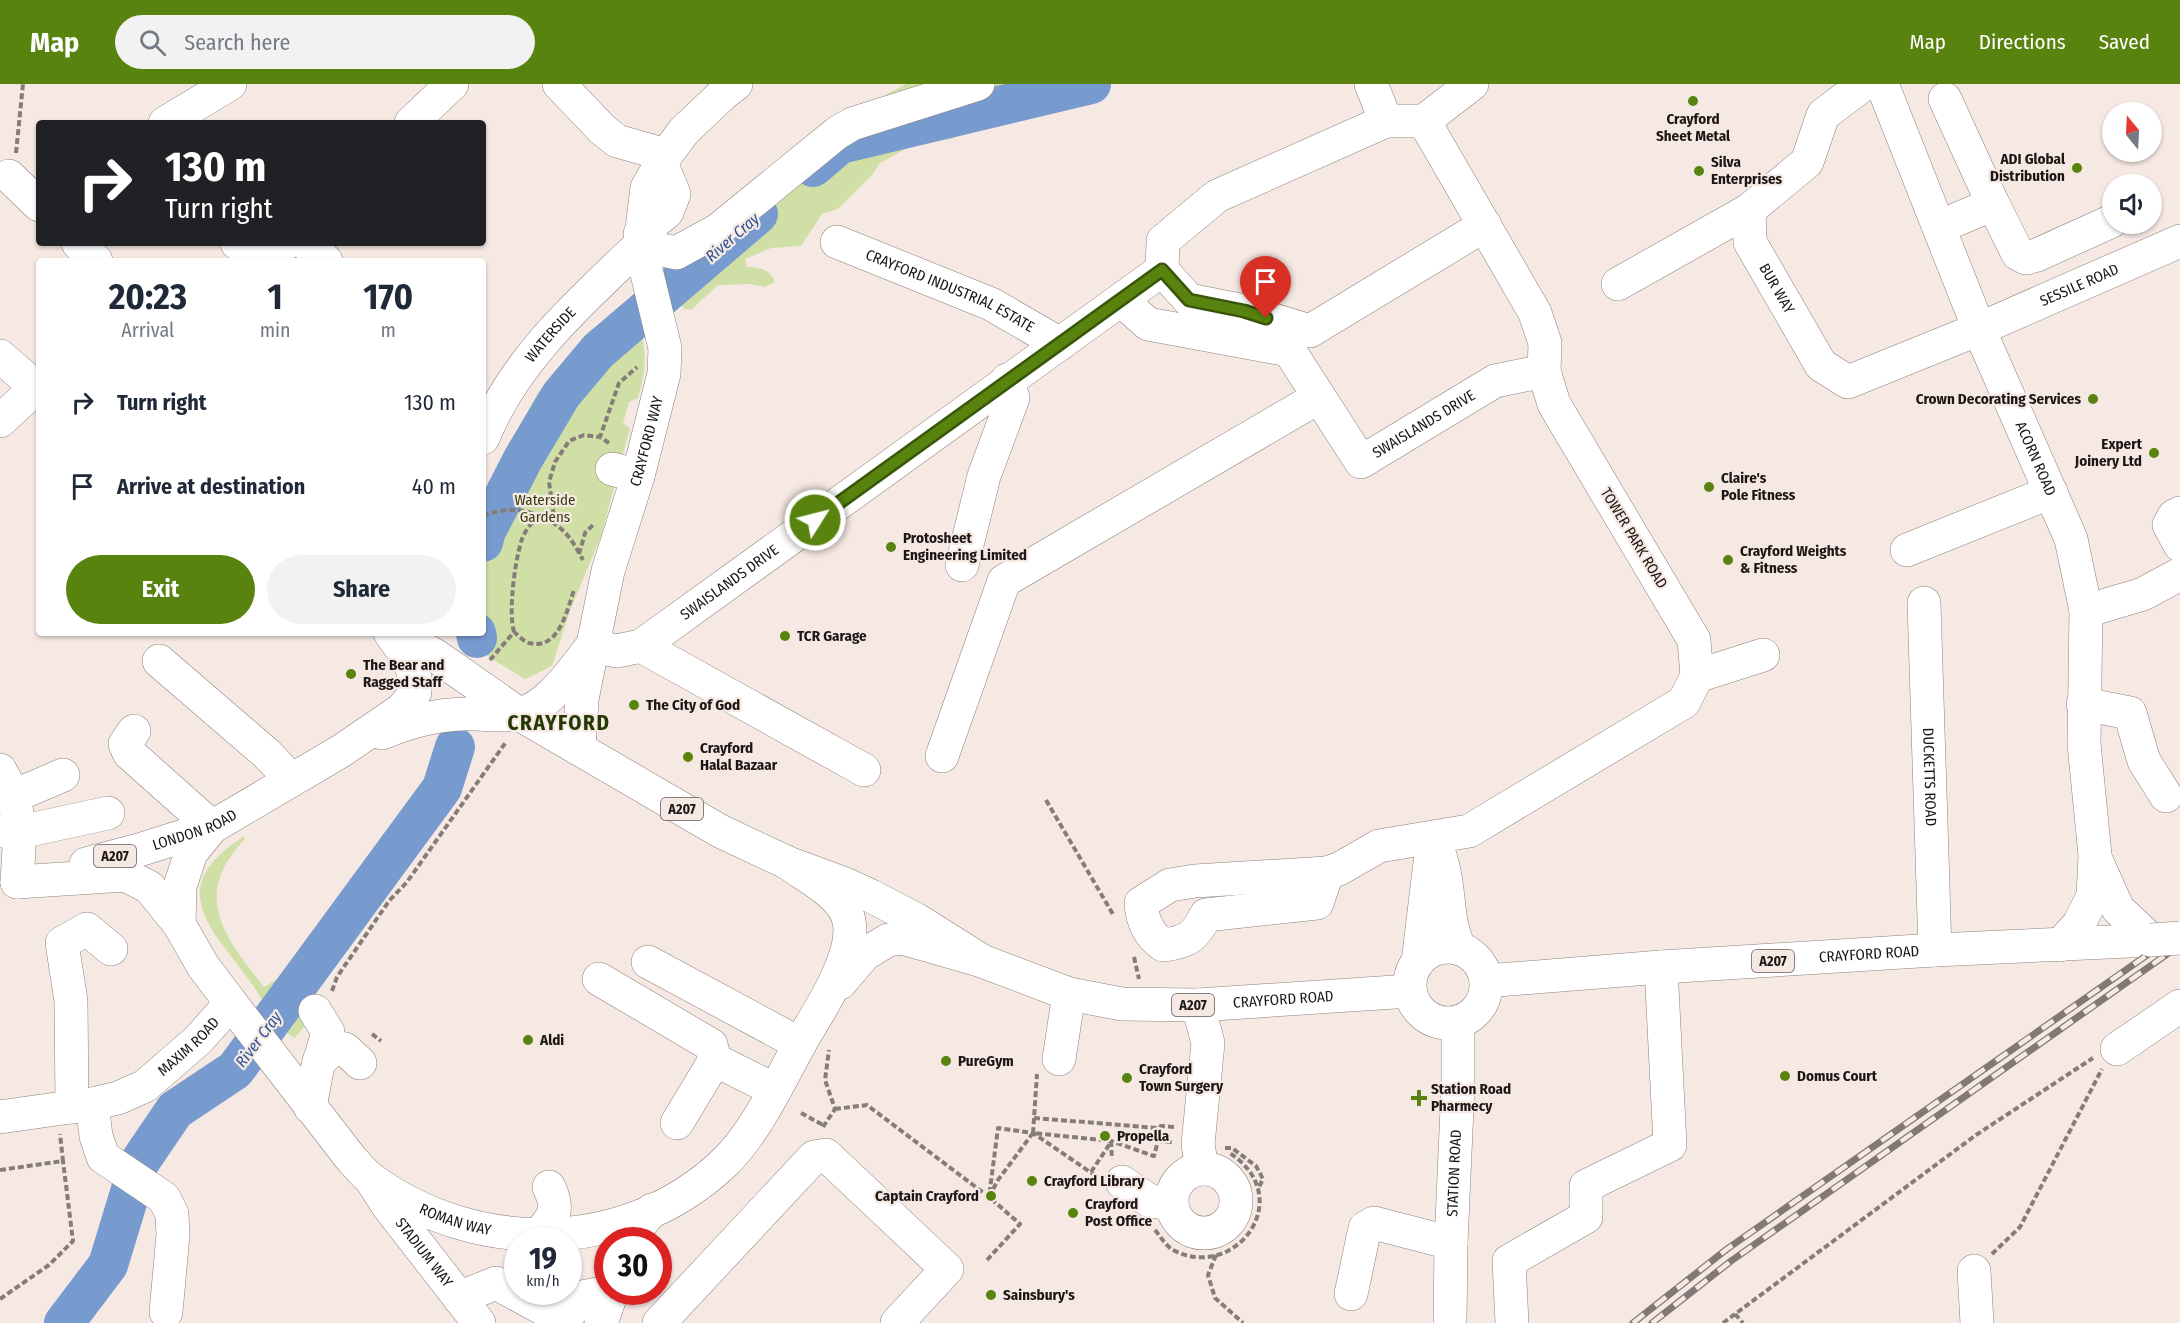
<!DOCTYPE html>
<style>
:root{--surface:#fff;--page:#f2f2f3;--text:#1f2937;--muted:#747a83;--accent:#57830e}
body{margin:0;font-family:"Fira Sans Condensed",sans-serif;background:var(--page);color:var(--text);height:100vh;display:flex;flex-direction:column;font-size:22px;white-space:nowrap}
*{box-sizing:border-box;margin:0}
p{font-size:20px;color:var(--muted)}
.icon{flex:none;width:33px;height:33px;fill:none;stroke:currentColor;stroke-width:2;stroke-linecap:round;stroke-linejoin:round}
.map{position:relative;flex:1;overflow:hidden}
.side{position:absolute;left:36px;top:174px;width:450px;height:378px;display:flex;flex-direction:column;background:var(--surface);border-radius:6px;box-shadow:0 2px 4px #0004}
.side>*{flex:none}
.hud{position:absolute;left:36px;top:36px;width:450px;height:126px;border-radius:6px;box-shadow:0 2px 4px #0004;background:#202124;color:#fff;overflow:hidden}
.needle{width:39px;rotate:342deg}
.tools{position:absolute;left:2102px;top:18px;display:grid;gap:12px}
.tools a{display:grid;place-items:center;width:60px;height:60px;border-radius:50%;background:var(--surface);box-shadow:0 2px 4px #0004;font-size:30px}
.speed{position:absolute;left:504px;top:1143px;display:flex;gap:12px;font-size:30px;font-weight:700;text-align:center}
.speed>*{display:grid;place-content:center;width:78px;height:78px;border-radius:50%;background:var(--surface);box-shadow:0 2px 4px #0004;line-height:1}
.speed small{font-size:15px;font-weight:400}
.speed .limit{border:9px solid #d22;background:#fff;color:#111}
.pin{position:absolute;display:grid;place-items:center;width:51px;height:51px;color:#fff;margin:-62px -26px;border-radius:50% 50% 50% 0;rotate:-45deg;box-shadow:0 0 6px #0007}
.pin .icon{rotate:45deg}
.me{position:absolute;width:66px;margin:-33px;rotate:54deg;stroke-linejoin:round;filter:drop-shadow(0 0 4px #0008)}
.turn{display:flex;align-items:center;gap:21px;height:126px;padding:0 30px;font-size:27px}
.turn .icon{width:78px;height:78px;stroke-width:2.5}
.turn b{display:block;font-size:42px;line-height:51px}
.eta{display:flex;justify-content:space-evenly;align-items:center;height:102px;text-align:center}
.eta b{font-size:36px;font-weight:700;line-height:42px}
.action{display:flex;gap:12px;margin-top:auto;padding:12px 30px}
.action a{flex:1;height:69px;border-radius:36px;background:var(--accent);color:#fff;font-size:24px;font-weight:700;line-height:69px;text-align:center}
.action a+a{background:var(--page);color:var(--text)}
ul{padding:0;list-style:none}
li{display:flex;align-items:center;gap:18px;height:84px;padding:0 30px}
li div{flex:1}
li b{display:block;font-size:22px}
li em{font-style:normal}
header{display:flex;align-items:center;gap:36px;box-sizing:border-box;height:84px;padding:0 30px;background:var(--accent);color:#fff}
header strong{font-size:28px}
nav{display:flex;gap:33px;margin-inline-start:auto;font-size:21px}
.search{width:420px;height:54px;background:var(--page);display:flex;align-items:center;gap:15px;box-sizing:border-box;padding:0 21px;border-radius:33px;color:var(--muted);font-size:22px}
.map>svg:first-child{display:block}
.green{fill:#d0dfa6}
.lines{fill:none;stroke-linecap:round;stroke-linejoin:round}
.river{stroke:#789bcf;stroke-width:40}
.minor-casing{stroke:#8c807b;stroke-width:34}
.major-casing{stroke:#8c807b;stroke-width:34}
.path{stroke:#867d79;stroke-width:4;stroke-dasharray:6 3;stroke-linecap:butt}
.minor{stroke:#fff;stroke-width:33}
.major{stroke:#fff;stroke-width:33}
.rail-casing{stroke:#827976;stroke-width:7}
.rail{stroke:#f6e9e4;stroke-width:4.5;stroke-dasharray:14;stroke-linecap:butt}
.major-bridge-casing{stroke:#8c807b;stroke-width:34;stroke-linecap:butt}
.major-bridge{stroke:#fff;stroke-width:33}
.route-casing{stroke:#395509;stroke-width:15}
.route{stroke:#57830e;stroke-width:10}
.poi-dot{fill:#57830e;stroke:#f6e9e4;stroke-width:2}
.labels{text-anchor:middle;stroke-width:4.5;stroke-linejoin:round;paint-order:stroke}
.shield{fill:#f6e9e4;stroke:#5d5653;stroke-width:1.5}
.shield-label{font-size:14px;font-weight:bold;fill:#1c1715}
.poi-label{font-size:15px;font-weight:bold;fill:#1c1715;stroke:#f6e9e4;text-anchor:start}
.street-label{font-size:15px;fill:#1c1715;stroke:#f6e9e4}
.park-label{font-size:15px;fill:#343e0e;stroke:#f6e9e4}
.water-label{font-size:16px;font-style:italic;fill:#285595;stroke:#f6e9e4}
.district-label{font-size:21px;font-weight:bold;letter-spacing:1.5px;fill:#233803;stroke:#f6e9e4}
</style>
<header>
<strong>Map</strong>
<div class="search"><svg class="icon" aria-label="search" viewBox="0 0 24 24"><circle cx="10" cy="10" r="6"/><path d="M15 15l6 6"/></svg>Search here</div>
<nav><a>Map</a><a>Directions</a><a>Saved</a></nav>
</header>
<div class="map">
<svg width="2180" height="1239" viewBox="0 0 2180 1239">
<rect width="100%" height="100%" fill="#f6e9e4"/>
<path class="green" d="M 906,0 L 1108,0 L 1089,15 L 1056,27 L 1021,30 L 950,55 L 915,60 L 880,79 L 872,91 L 838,125 L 822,130 L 801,162 L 771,164 L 745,175 L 747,183 C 760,184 769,184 775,198 L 765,203 L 749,200 L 718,201 L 691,226 L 685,225 L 677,217 L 676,196 L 678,187 L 689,169 L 760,114 L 791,108 L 796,95 L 868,21 Z
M 632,215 C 643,257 651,271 638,314 L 629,318 L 623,339 L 630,344 L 601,452 L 570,527 L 552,582 L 525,595 L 449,549 L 483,549 L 483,412 L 537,310 L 551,293 L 554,295 L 562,285 L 560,282 L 588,248 Z
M 243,753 L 245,755 C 191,812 224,852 264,903 L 279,894 L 312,933 L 295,954 C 279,947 262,914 252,900 C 213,845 162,805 243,753 Z"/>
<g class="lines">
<path class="river" d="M 813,83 L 840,60 L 1091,0
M 483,458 L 486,447 L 523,375 L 561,311 L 598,267 L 758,130
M 476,549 L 477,554
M 64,1239 L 108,1181 L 139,1079 L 175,1026 L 235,986 L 442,704 L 455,663"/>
<g class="minor-casing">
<g id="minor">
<path d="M 559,0 L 603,46 L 617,57 L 666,71"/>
<path d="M 1371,0 L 1386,37"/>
<path id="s1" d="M 1864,0 L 1823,31 L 1807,78 L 1749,126 L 1750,158 L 1821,281 L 1848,298 L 1979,245 L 2180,157"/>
<path id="s2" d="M 1882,0 L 1979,245 L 2071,455 L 2086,527 L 2084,660 L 2095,771 L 2093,812 L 2079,840 L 2060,861"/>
<path d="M 165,39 L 230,0"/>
<path d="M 411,39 L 452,0"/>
<path d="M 9,92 L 39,121"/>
<path d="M 1993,120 L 2018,170 L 2026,174 L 2037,171 L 2112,137"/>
<path d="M 1939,143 L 1993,120 L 1945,15"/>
<path id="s3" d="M 837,158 L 991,220 L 1060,260"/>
<path d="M 78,159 L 96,177"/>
<path d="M 237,159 L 262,177"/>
<path d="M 305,159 L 326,177"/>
<path d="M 266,177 L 286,159"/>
<path d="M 1162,186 L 1189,216 L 1244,227 L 1310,247 L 1485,141"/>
<path d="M 1618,200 L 1749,126"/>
<path id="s4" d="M 1121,216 L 1148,240 L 1289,266 L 1361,378 L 1495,297 L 1544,287"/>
<path d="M 0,337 L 36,304"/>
<path id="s5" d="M 483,354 C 514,276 580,218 640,161 L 676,169 L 718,146 L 837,49 L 852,40 L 978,0"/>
<path d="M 612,385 L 638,392"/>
<path d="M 2180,429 L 2174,432 L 2169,441 L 2180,461"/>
<path d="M 1907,466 L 2051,408"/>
<path d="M 962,481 L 984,392 L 1013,314 L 1007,296"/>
<path id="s6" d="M 1924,519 L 1935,866"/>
<path d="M 2086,527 L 2143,510 L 2180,490"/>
<path id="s7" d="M 592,562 L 617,567 L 641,562 L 1162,186 L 1163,157 L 1217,112 L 1386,37 L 1424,37 L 1472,0"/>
<path d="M 641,562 L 864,686"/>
<path d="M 159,577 L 267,670 L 292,696"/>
<path d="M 1697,592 L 1763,571"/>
<path d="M 2083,620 L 2130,629 L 2144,677 L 2166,712"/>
<path d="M 134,647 L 125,660 L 129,669 L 212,743"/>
<path d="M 942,672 L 1004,497 L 1319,313"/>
<path d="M 0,686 L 14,712 L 20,748 L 17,798"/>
<path d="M 14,712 L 63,691"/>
<path d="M 0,747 L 20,748 L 108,729"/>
<path d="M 1440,772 C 1451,802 1445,836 1460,865"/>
<path d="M 2097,778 L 2118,825 L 2151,856"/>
<path d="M 1146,816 L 1170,801 L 1195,797 L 1327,789 L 1339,785 L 1379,762 L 1469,747 L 1684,618 L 1697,592 L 1694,556 L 1554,320 L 1544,287 L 1545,259 L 1535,229 L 1424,37"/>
<path d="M 1141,819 C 1142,836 1149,851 1163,861 C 1188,858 1195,853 1206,831 L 1317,819 L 1327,789"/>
<path d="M 648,878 L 800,960"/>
<path d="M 1418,878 L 1433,754"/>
<path d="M 599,895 L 711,961 L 715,976 L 677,1039"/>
<path d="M 1198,921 L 1208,959 L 1198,1060 L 1202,1085"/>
<path d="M 2117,965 L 2180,922"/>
<path d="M 1059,975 L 1069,910"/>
<path d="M 715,976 L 775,1006"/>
<path d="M 319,977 L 336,963 L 345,965 L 360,979"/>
<path d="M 92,1020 L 96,1052 L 103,1073 L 164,1114 L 172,1130 L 173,1151 L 166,1228"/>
<path d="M 72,1023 L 71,917 L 62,859 L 87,845 L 111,865"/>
<path d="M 310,1023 L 317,986 L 328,948 L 315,927"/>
<path id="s8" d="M 0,1033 L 92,1020 L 118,1014 L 145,1002 L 198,956 L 231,919"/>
<circle cx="1204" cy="1117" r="32"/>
<path id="s9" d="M 370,1094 L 388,1122 L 479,1239"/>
<path d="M 1122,1098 L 1150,1117 L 1172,1120"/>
<path d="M 537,1152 C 554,1133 560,1127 549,1103"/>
<path d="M 628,1156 L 652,1126"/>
<path d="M 1974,1187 L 1977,1239"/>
<path d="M 1351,1210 L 1365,1144 L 1374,1139 L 1451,1159"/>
<path d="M 459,1214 L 496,1199 L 564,1236 L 563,1239"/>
<path d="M 564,1236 L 582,1213 L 608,1208"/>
<path d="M 601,1239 L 612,1208"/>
<path d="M 659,1239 L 814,1073 L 826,1071 L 947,1185 L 897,1239"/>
<path id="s10" d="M 1450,1239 L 1451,1159 L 1458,1001 L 1458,938"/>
<path d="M 1512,1239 L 1509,1177 L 1586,1133 L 1586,1102 L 1670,1061 L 1661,883"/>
</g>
</g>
<g class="major-casing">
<g id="major">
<path d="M 640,150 L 667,128 L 674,110 L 661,79"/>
<path d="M 0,272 L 39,306"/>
<path d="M 396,549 L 436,572 L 519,630 L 720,747 L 788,779 L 845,800 L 871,812 L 917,836 L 982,877"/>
<path d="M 382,649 C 408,638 434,631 463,630 C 481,629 500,633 518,630 C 547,625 572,587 589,566"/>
<path id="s11" d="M 579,665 L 582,615 L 608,487 L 638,392 L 664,290 L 665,264 L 640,161 L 647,104 L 666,71 L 684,47 L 723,10 L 736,0"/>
<path id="s12" d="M 86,780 L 139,766 L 212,743 L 341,667 L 401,626 L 409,617 L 415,608 L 415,594 L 409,575 L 390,549"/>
<path id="s13" d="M 17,798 L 125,791 L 149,803 L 179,840 L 203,882 L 231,919 L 349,1072 C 356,1080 363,1089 371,1095 C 476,1172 626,1171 723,1080 C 756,1049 781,994 803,954 C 820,926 856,871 849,837 C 844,811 808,794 788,779"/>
<path d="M 179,840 L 180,802 L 191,769 L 212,743"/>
<circle cx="1448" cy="901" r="38"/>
<path id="s14" d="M 1486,897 L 1661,883 L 1935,866 L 2151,856"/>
<path id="s15" d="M 840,899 L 865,870 L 888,856 L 902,854 L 982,877 L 1069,910 L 1122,920 L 1198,921 L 1410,907"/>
</g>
</g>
<path class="path" d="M 16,69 L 23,0
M 609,359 L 600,353 L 619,299 L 637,283
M 483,432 C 512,419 548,428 568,452 C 574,459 579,469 583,476
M 555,440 L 549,398 L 555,378 L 569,357 L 584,351 L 600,353
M 579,470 L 585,449 L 593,441
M 514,548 C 508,527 515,476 522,455 C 525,446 533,438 538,431
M 490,576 L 514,548 C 518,551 524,558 529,559 C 559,567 567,526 574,506
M 1046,716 L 1114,832
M 1134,873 L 1139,895
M 332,907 L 337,893 L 389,817 L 407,798 L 506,658
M 372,950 L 381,957
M 835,1025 L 867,1021 L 989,1113 L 998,1044 L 1033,1049 L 1096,1092
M 801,1029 L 825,1042
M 1034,1034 L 1158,1044 L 1161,1042 L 1174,1043
M 823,1043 L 835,1025 L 825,996 L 829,966
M 1033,1049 L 1037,990
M 1111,1057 L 1112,1075
M 1225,1064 L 1232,1064 L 1256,1082 L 1263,1095 L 1259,1103
M 0,1086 L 63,1077 L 60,1050
M 1091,1088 L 1111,1058
M 1155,1146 C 1160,1152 1166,1162 1173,1166 C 1235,1199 1300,1113 1228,1068
M 1992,1170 L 2020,1143 L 2102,985
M 1216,1171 L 1208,1191 L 1215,1214 L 1243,1239
M 987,1176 L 1020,1140 L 989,1113 L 998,1096 L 1033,1049 L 1111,1057 L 1154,1072 L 1158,1057 L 1173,1058
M 0,1215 L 49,1181 L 73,1157 L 63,1077
M 1735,1230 L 1743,1239
M 1723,1239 L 1976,1051 L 2093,974"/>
<use href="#minor" class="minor"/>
<use href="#major" class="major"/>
<g class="rail-casing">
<path id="rail" d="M 1633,1239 L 1727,1165 L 2180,848
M 1652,1239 L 1731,1177 L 2180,861"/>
</g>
<use href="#rail" class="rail"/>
<g class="major-bridge-casing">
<path id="major-bridge" d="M 2151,856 L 2180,854"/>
</g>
<use href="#major-bridge" class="major-bridge"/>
</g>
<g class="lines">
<g class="route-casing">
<path id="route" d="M 815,436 L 1162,186 L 1189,216 L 1244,227 L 1266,234"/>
</g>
<use href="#route" class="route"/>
</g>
<g class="poi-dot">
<circle cx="1693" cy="17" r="6"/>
<circle cx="2077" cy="84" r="6"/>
<circle cx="1699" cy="87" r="6"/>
<circle cx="2093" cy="315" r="6"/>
<circle cx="2154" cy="369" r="6"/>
<circle cx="1709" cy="403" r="6"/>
<circle cx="891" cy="463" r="6"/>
<circle cx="1728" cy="476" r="6"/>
<circle cx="785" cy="552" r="6"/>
<circle cx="351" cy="590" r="6"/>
<circle cx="634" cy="621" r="6"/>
<circle cx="688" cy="673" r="6"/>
<circle cx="528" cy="956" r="6"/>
<circle cx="946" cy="977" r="6"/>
<circle cx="1785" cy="992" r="6"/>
<circle cx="1127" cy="994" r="6"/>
<path d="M1416 1005h6v6h6v6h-6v6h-6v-6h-6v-6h6z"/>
<circle cx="1105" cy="1052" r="6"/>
<circle cx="1032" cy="1097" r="6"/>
<circle cx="991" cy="1112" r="6"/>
<circle cx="1073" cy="1129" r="6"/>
<circle cx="991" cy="1211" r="6"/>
</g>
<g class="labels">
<g class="shield">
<rect x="661" y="714" width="42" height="22" rx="4.5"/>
<rect x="94" y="761" width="42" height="22" rx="4.5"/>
<rect x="1752" y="866" width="42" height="22" rx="4.5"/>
<rect x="1172" y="910" width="42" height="22" rx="4.5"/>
</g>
<g class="shield-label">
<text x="682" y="730">A207</text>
<text x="115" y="777">A207</text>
<text x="1773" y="882">A207</text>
<text x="1193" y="926">A207</text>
</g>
<g class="poi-label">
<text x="1693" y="40" text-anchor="middle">Crayford<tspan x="1693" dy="17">Sheet Metal</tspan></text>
<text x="2065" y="80" text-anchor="end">ADI Global<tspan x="2065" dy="17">Distribution</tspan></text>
<text x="1711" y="83">Silva<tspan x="1711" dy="17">Enterprises</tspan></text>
<text x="2081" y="320" text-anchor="end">Crown Decorating Services</text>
<text x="2142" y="365" text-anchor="end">Expert<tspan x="2142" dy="17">Joinery Ltd</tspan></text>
<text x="1721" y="399">Claire's<tspan x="1721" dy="17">Pole Fitness</tspan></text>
<text x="903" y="459">Protosheet<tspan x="903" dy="17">Engineering Limited</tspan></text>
<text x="1740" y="472">Crayford Weights<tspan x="1740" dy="17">&amp; Fitness</tspan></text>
<text x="797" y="557">TCR Garage</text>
<text x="363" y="586">The Bear and<tspan x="363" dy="17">Ragged Staff</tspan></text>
<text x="646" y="626">The City of God</text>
<text x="700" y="669">Crayford<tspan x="700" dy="17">Halal Bazaar</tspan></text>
<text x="540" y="961">Aldi</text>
<text x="958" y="982">PureGym</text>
<text x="1139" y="990">Crayford<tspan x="1139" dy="17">Town Surgery</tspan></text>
<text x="1797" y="997">Domus Court</text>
<text x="1431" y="1010">Station Road<tspan x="1431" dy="17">Pharmecy</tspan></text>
<text x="1117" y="1057">Propella</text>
<text x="1044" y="1102">Crayford Library</text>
<text x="979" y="1117" text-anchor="end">Captain Crayford</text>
<text x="1085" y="1125">Crayford<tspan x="1085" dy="17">Post Office</tspan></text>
<text x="1003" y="1216">Sainsbury's</text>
</g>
<g class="street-label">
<text dy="5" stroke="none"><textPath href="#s1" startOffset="633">SESSILE ROAD</textPath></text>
<text dy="5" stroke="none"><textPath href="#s1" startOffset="262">BUR WAY</textPath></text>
<text dy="5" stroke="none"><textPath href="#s3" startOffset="123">CRAYFORD INDUSTRIAL ESTATE</textPath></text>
<text dy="5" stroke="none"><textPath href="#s5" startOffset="124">WATERSIDE</textPath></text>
<text dy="5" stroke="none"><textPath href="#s4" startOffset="386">SWAISLANDS DRIVE</textPath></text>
<text dy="5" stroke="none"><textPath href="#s11" startOffset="316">CRAYFORD WAY</textPath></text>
<text dy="5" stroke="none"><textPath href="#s2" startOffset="405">ACORN ROAD</textPath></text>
<text transform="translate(1634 454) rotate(59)" y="5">TOWER PARK ROAD</text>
<text dy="5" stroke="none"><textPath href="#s7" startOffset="159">SWAISLANDS DRIVE</textPath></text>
<text dy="5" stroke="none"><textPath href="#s6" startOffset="174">DUCKETTS ROAD</textPath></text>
<text dy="5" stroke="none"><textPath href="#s12" startOffset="114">LONDON ROAD</textPath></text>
<text dy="5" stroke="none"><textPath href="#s14" startOffset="384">CRAYFORD ROAD</textPath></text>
<text dy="5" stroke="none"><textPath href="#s15" startOffset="471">CRAYFORD ROAD</textPath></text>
<text dy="5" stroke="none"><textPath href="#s8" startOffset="208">MAXIM ROAD</textPath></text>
<text dy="5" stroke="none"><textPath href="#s10" startOffset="150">STATION ROAD</textPath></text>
<text dy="5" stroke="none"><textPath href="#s13" startOffset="597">ROMAN WAY</textPath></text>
<text dy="5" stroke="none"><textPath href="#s9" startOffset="92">STADIUM WAY</textPath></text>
</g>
<g class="park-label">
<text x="545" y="421">Waterside<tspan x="545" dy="17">Gardens</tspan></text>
</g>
<g class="water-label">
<text transform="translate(732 153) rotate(-41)" y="6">River Cray</text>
<text transform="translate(258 955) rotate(-53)" y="6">River Cray</text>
</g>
<g class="district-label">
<text x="559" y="646">CRAYFORD</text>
</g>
</g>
</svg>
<div class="tools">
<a><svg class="needle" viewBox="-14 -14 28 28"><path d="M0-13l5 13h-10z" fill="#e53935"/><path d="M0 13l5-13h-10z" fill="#747a83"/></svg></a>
<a><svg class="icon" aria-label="sound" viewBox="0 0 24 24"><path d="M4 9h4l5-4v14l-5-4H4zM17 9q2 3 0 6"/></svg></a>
</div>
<div class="speed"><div>19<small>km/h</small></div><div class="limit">30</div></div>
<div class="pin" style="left:1266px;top:234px;background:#d93025"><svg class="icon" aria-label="arrive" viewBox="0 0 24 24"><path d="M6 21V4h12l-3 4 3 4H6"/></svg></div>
<svg class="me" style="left:815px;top:436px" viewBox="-20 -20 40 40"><circle r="17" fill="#57830e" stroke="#fff" stroke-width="3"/><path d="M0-11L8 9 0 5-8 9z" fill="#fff"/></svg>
<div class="hud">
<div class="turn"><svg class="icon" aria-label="right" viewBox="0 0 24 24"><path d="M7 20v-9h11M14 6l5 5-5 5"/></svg><div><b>130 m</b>Turn right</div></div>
</div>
<section class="side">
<div class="eta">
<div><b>20:23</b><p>Arrival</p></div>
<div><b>1</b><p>min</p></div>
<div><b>170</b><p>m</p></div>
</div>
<ul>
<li><svg class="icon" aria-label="right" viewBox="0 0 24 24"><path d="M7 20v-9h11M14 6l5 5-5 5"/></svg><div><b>Turn right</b></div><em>130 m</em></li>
<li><svg class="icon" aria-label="arrive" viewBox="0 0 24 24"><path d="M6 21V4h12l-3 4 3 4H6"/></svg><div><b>Arrive at destination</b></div><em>40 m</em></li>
</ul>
<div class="action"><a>Exit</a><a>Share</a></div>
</section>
</div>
